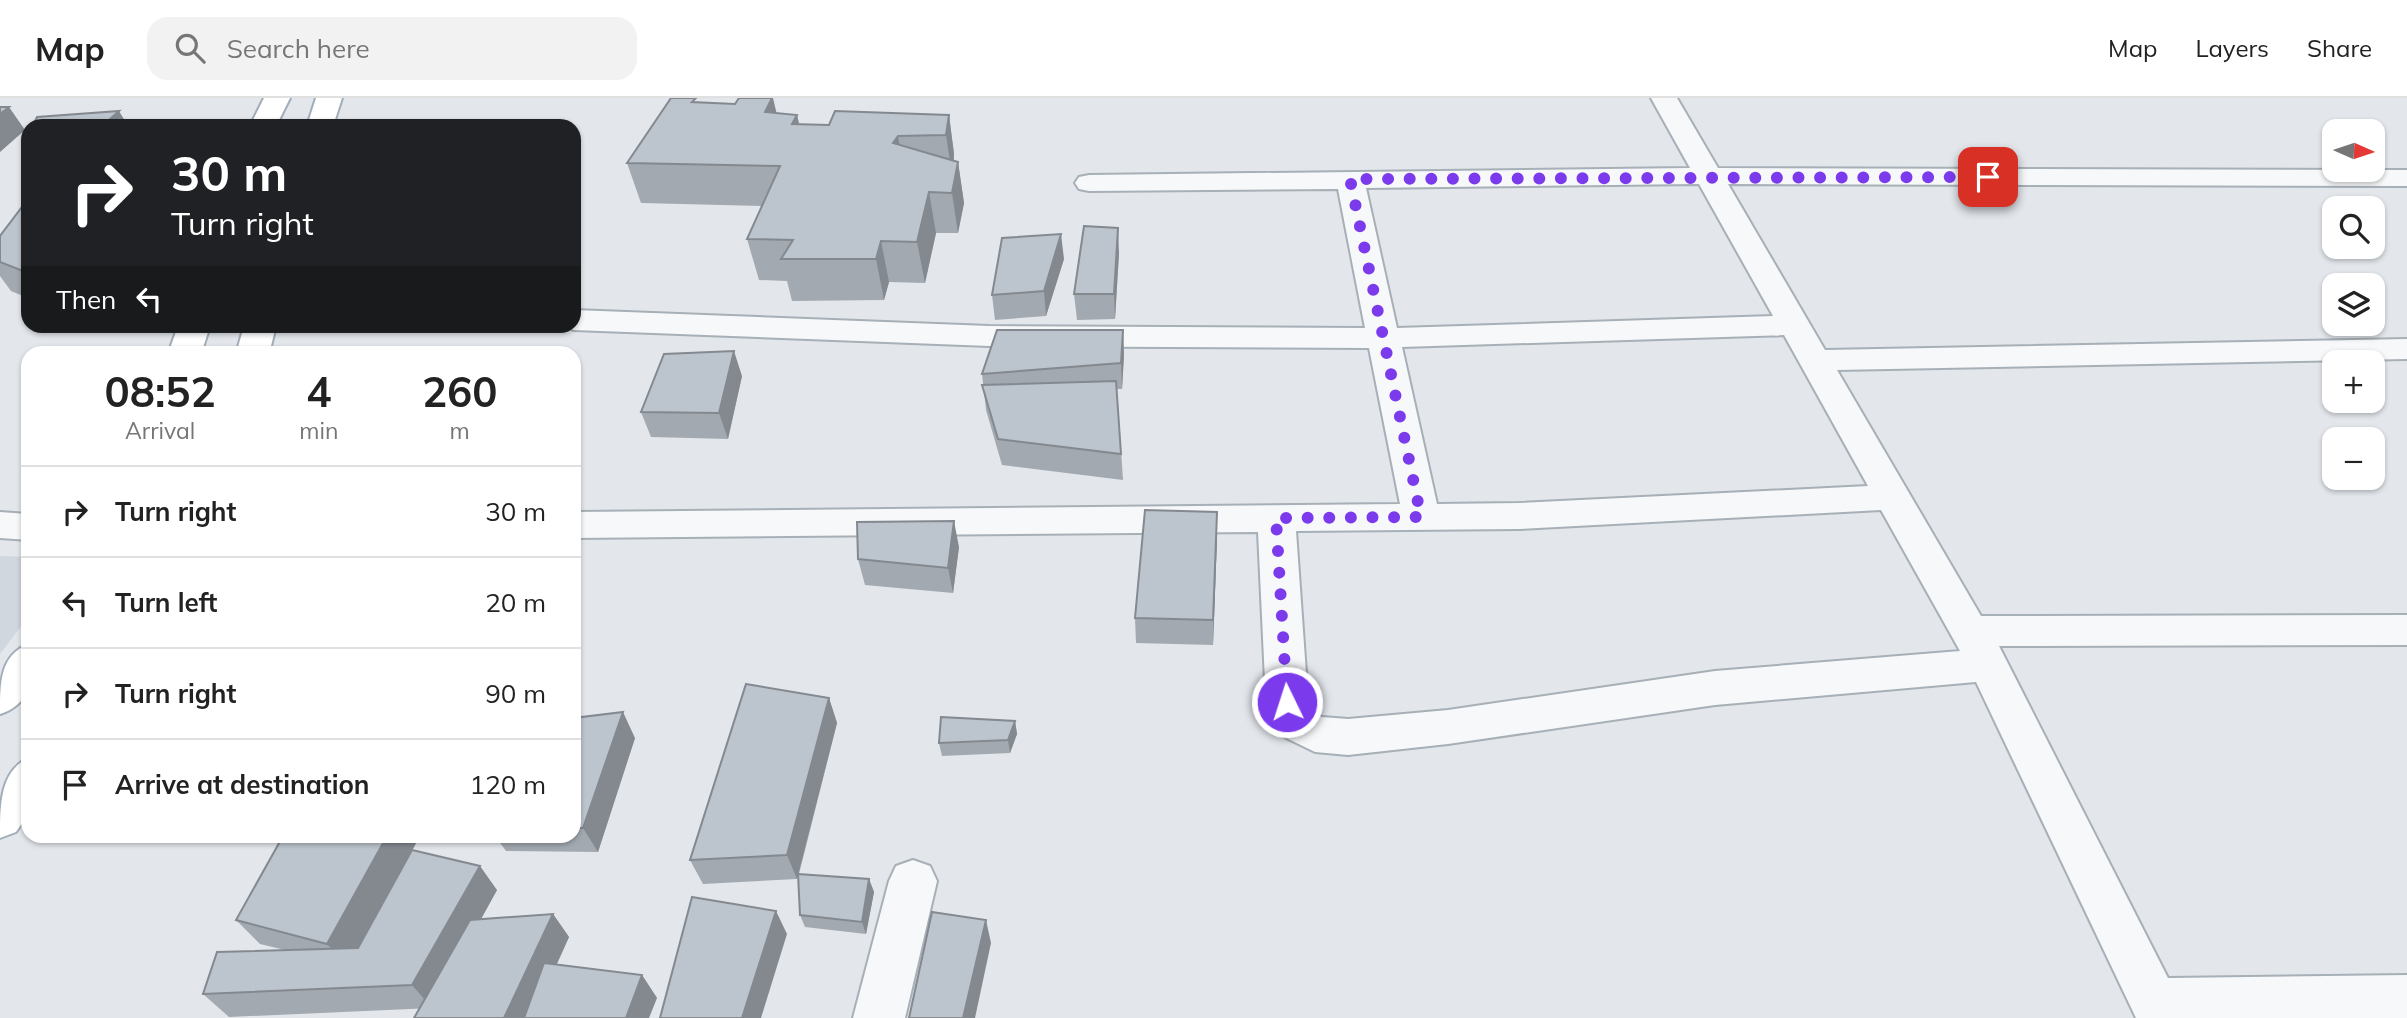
<!DOCTYPE html>
<meta charset="utf-8">
<style>
:root{--surface:#fff;--page:#f2f2f2;--text:#222;--muted:#767676;--line:#e0e0e0}
body{margin:0;font-family:Mulish,sans-serif;background:var(--page);color:var(--text);height:100vh;display:flex;flex-direction:column;font-size:26px;white-space:nowrap}
*{box-sizing:border-box;margin:0}
p{font-size:23px;color:var(--muted)}
.icon{flex:none;width:38px;height:38px;fill:none;stroke:currentColor;stroke-width:2;stroke-linecap:round;stroke-linejoin:round}
.map{position:relative;flex:1;overflow:hidden}
.side{position:absolute;left:21px;top:248px;width:560px;height:497px;display:flex;flex-direction:column;background:var(--surface);border-radius:21px;box-shadow:0 2px 5px #0004}
.side>*{flex:none}
.banner{position:absolute;left:21px;top:21px;width:560px;height:214px;border-radius:21px;box-shadow:0 2px 5px #0004;background:#202124;color:#fff;overflow:hidden}
.needle{width:46px;rotate:93deg}
.buttons{position:absolute;left:2322px;top:21px;display:grid;gap:14px}
.buttons a{display:grid;place-items:center;width:63px;height:63px;border-radius:14px;background:var(--surface);box-shadow:0 2px 5px #0004;font-size:35px}
.pin{position:absolute;display:grid;place-items:center;width:60px;height:60px;color:#fff;margin:-30px;border-radius:14px;box-shadow:0 4px 10px #0006}
.me{position:absolute;width:77px;margin:-38px;rotate:356deg;stroke-linejoin:round;filter:drop-shadow(0 0 5px #0008)}
.turn{display:flex;align-items:center;gap:24px;height:147px;padding:0 35px;font-size:32px}
.turn .icon{width:91px;height:91px;stroke-width:2.5}
.turn b{display:block;font-size:49px;line-height:60px}
.then{display:flex;align-items:center;height:66px;padding:0 35px;background:#0003;gap:14px;font-size:26px}
.eta{display:flex;justify-content:space-evenly;align-items:center;height:119px;text-align:center}
.eta b{font-size:42px;font-weight:700;line-height:49px}
ul{padding:0;list-style:none}
li{display:flex;align-items:center;gap:21px;height:91px;padding:0 35px;border-top:2px solid var(--line)}
li div{flex:1}
li b{display:block;font-size:26px}
li em{font-style:normal}
header{display:flex;align-items:center;gap:42px;box-sizing:border-box;height:98px;padding:0 35px;background:var(--surface);border-bottom:2px solid var(--line)}
header strong{font-size:33px}
nav{display:flex;gap:38px;margin-inline-start:auto;font-size:24px}
.search{width:490px;height:63px;background:var(--page);display:flex;align-items:center;gap:18px;box-sizing:border-box;padding:0 24px;border-radius:21px;color:var(--muted);font-size:26px}
.map>svg:first-child{display:block}
.built{fill:#d1d7de}
.lines{fill:none;stroke-linecap:round;stroke-linejoin:round}
.minor-casing{stroke:#a7afb7;stroke-width:4}
.major-casing{stroke:#a1adb9;stroke-width:4}
.minor{fill:#f6f8fa;fill-rule:evenodd}
.major{fill:#fff;fill-rule:evenodd}
.wall{fill:#a2a9b0}
.shaded-wall{fill:#848990}
.building{fill:#bcc4cd;stroke:#848990;stroke-width:2}
.route{stroke:#7c3aed;stroke-width:12;stroke-dasharray:0 21.6}
</style>
<header>
<strong>Map</strong>
<div class="search"><svg class="icon" aria-label="search" viewBox="0 0 24 24"><circle cx="10" cy="10" r="6"/><path d="M15 15l6 6"/></svg>Search here</div>
<nav><a>Map</a><a>Layers</a><a>Share</a></nav>
</header>
<div class="map">
<svg width="2407" height="920" viewBox="0 0 2407 920">
<rect width="100%" height="100%" fill="#e3e7ec"/>
<path class="built" d="M 0,458 L 28,459 L 28,519 L 0,556 Z"/>
<g class="lines">
<g class="minor-casing">
<path id="minor" d="M 1651,0 L 1677,0 L 1718,70 L 2407,72 L 2407,88 L 1728,86 L 1825,252 L 2407,241 L 2407,261 L 1837,272 L 1981,518 L 2407,517 L 2407,547 L 1999,548 L 2168,880 L 2407,877 L 2407,920 L 2136,920 L 1976,584 L 1715,607 L 1448,646 L 1348,657 L 1315,654 L 1280,637 L 1266,604 L 1258,434 L 574,440 L 574,414 L 1400,406 L 1369,250 L 989,248 L 574,232 L 562,228 L 574,228 L 574,212 L 989,228 L 1365,230 L 1338,91 L 1089,93 L 1079,91 L 1075,85 L 1079,79 L 1089,77 L 1690,70 ZM 1699,86 L 1773,218 L 1397,230 L 1366,90 ZM 1784,237 L 1868,388 L 1519,405 L 1437,406 L 1402,249 ZM 1881,412 L 1960,553 L 1715,573 L 1448,612 L 1348,621 L 1322,619 L 1312,614 L 1308,604 L 1296,433 L 1519,431 Z
M 0,414 L 28,416 L 28,442 L 0,440 Z
M 913,762 L 930,768 L 937,783 L 905,920 L 853,920 L 889,783 L 896,768 Z"/>
</g>
<g class="major-casing">
<path id="major" d="M 264,0 L 290,0 L 276,28 L 250,28 Z
M 316,0 L 342,0 L 333,28 L 307,28 Z
M 178,228 L 210,228 L 201,256 L 168,256 Z
M 244,228 L 276,228 L 269,256 L 236,256 Z
M 28,546 C 28,577 36,604 0,616 C 0,584 0,558 28,546 Z
M 28,660 L 28,716 L 16,734 L 0,740 C 0,706 0,674 28,660 Z"/>
</g>
<use href="#minor" class="minor"/>
<use href="#major" class="major"/>
</g>
<path class="wall" d="M 698,5 L 777,15 L 797,17 L 799,26 L 829,27 L 949,17 L 954,56 L 954,63 L 958,64 L 964,105 L 958,135 L 936,135 L 925,185 L 889,184 L 884,202 L 792,203 L 787,183 L 759,182 L 747,141 L 762,108 L 641,105 L 627,65 Z
M 28,101 L 28,200 L 11,193 L 0,178 L 0,138 Z
M 1119,155 L 1115,221 L 1077,222 L 1074,196 Z
M 1064,161 L 1046,218 L 995,222 L 992,197 Z
M 1123,232 L 1124,257 L 1122,291 L 1117,291 L 1123,382 L 1002,367 L 986,312 L 982,276 Z
M 742,278 L 728,341 L 651,339 L 641,314 Z
M 1217,440 L 1213,547 L 1136,545 L 1135,520 Z
M 959,449 L 953,495 L 865,487 L 858,461 Z
M 829,600 L 837,625 L 799,776 L 869,781 L 874,794 L 866,836 L 805,829 L 800,817 L 798,778 L 797,781 L 703,786 L 690,762 Z
M 574,620 L 635,640 L 598,754 L 506,753 L 495,738 L 574,738 Z
M 1015,623 L 1017,636 L 1010,655 L 942,658 L 939,645 Z
M 412,753 L 497,792 L 481,821 L 553,816 L 569,839 L 557,866 L 642,877 L 657,900 L 229,919 L 203,896 L 285,852 L 260,846 L 236,822 Z"/>
<path class="shaded-wall" d="M 772,0 L 773,0 L 782,38 L 765,14 Z
M 9,9 L 25,32 L 0,54 L 0,16 Z
M 119,13 L 128,28 L 102,28 Z
M 797,17 L 806,56 L 792,26 Z
M 949,17 L 954,56 L 952,77 L 946,37 Z
M 898,38 L 905,78 L 893,45 Z
M 958,64 L 964,105 L 958,135 L 952,95 Z
M 929,94 L 936,135 L 925,185 L 917,144 Z
M 1118,130 L 1119,155 L 1115,221 L 1114,196 Z
M 1061,136 L 1064,161 L 1046,218 L 1044,193 Z
M 881,143 L 889,184 L 884,202 L 876,161 Z
M 1123,232 L 1124,257 L 1122,291 L 1121,265 Z
M 734,253 L 742,278 L 728,341 L 719,315 Z
M 1217,414 L 1217,440 L 1213,547 L 1213,522 Z
M 954,423 L 959,449 L 953,495 L 948,470 Z
M 829,600 L 837,625 L 797,781 L 787,757 Z
M 623,614 L 635,640 L 598,754 L 583,730 Z
M 1015,623 L 1017,636 L 1010,655 L 1008,642 Z
M 387,738 L 420,738 L 349,869 L 327,846 Z
M 480,768 L 497,792 L 432,910 L 412,887 Z
M 869,781 L 874,794 L 866,836 L 862,824 Z
M 776,813 L 787,836 L 761,920 L 742,920 Z
M 553,816 L 569,839 L 532,920 L 504,920 Z
M 986,822 L 991,845 L 975,920 L 963,920 Z
M 642,877 L 657,900 L 649,920 L 626,920 Z"/>
<path class="building" d="M 671,0 L 696,0 L 692,4 L 735,6 L 739,0 L 772,0 L 765,14 L 797,17 L 792,26 L 829,27 L 835,13 L 949,17 L 946,37 L 898,38 L 893,45 L 958,64 L 952,95 L 929,94 L 917,144 L 881,143 L 876,161 L 781,161 L 793,142 L 747,141 L 780,68 L 627,65 Z
M 0,9 L 9,9 L 0,16 Z
M 119,13 L 102,28 L 33,28 L 37,19 Z
M 28,101 L 28,175 L 0,164 L 0,138 Z
M 1084,128 L 1118,130 L 1114,196 L 1074,196 Z
M 1061,136 L 1044,193 L 992,197 L 1002,140 Z
M 997,232 L 1123,232 L 1121,265 L 982,276 Z
M 734,253 L 719,315 L 641,314 L 664,256 Z
M 1116,283 L 1121,356 L 998,341 L 982,287 Z
M 1145,412 L 1217,414 L 1213,522 L 1135,520 Z
M 954,423 L 948,470 L 858,461 L 857,424 Z
M 746,586 L 829,600 L 787,757 L 690,762 Z
M 623,614 L 583,730 L 574,730 L 574,620 Z
M 941,619 L 1015,623 L 1008,642 L 939,645 Z
M 283,738 L 387,738 L 327,846 L 236,822 Z
M 412,752 L 480,768 L 412,887 L 203,896 L 217,854 L 358,850 Z
M 798,776 L 869,781 L 862,824 L 800,817 Z
M 692,799 L 776,813 L 742,920 L 660,920 Z
M 932,814 L 986,822 L 963,920 L 909,920 Z
M 553,816 L 504,920 L 414,920 L 470,822 Z
M 544,865 L 642,877 L 626,920 L 524,920 Z"/>
<g class="lines">
<path class="route" d="M 1287,604 L 1276,420 L 1421,419 L 1350,81 L 1988,79"/>
</g>
</svg>
<div class="buttons">
<a><svg class="needle" viewBox="-14 -14 28 28"><path d="M0-13l5 13h-10z" fill="#e53935"/><path d="M0 13l5-13h-10z" fill="#767676"/></svg></a>
<a><svg class="icon" aria-label="search" viewBox="0 0 24 24"><circle cx="10" cy="10" r="6"/><path d="M15 15l6 6"/></svg></a>
<a><svg class="icon" aria-label="layers" viewBox="0 0 24 24"><path d="M12 4l9 5-9 5-9-5zM3 14l9 5 9-5"/></svg></a>
<a>+</a>
<a>−</a>
</div>
<div class="pin" style="left:1988px;top:79px;background:#d93025"><svg class="icon" aria-label="arrive" viewBox="0 0 24 24"><path d="M6 21V4h12l-3 4 3 4H6"/></svg></div>
<svg class="me" style="left:1287px;top:604px" viewBox="-20 -20 40 40"><circle r="17" fill="#7c3aed" stroke="#fff" stroke-width="3"/><path d="M0-11L8 9 0 5-8 9z" fill="#fff"/></svg>
<div class="banner">
<div class="turn"><svg class="icon" aria-label="right" viewBox="0 0 24 24"><path d="M7 20v-9h11M14 6l5 5-5 5"/></svg><div><b>30 m</b>Turn right</div></div>
<div class="then">Then<svg class="icon" aria-label="left" viewBox="0 0 24 24"><path d="M17 20v-9H6M10 6l-5 5 5 5"/></svg></div>
</div>
<section class="side">
<div class="eta">
<div><b>08:52</b><p>Arrival</p></div>
<div><b>4</b><p>min</p></div>
<div><b>260</b><p>m</p></div>
</div>
<ul>
<li><svg class="icon" aria-label="right" viewBox="0 0 24 24"><path d="M7 20v-9h11M14 6l5 5-5 5"/></svg><div><b>Turn right</b></div><em>30 m</em></li>
<li><svg class="icon" aria-label="left" viewBox="0 0 24 24"><path d="M17 20v-9H6M10 6l-5 5 5 5"/></svg><div><b>Turn left</b></div><em>20 m</em></li>
<li><svg class="icon" aria-label="right" viewBox="0 0 24 24"><path d="M7 20v-9h11M14 6l5 5-5 5"/></svg><div><b>Turn right</b></div><em>90 m</em></li>
<li><svg class="icon" aria-label="arrive" viewBox="0 0 24 24"><path d="M6 21V4h12l-3 4 3 4H6"/></svg><div><b>Arrive at destination</b></div><em>120 m</em></li>
</ul>
</section>
</div>
